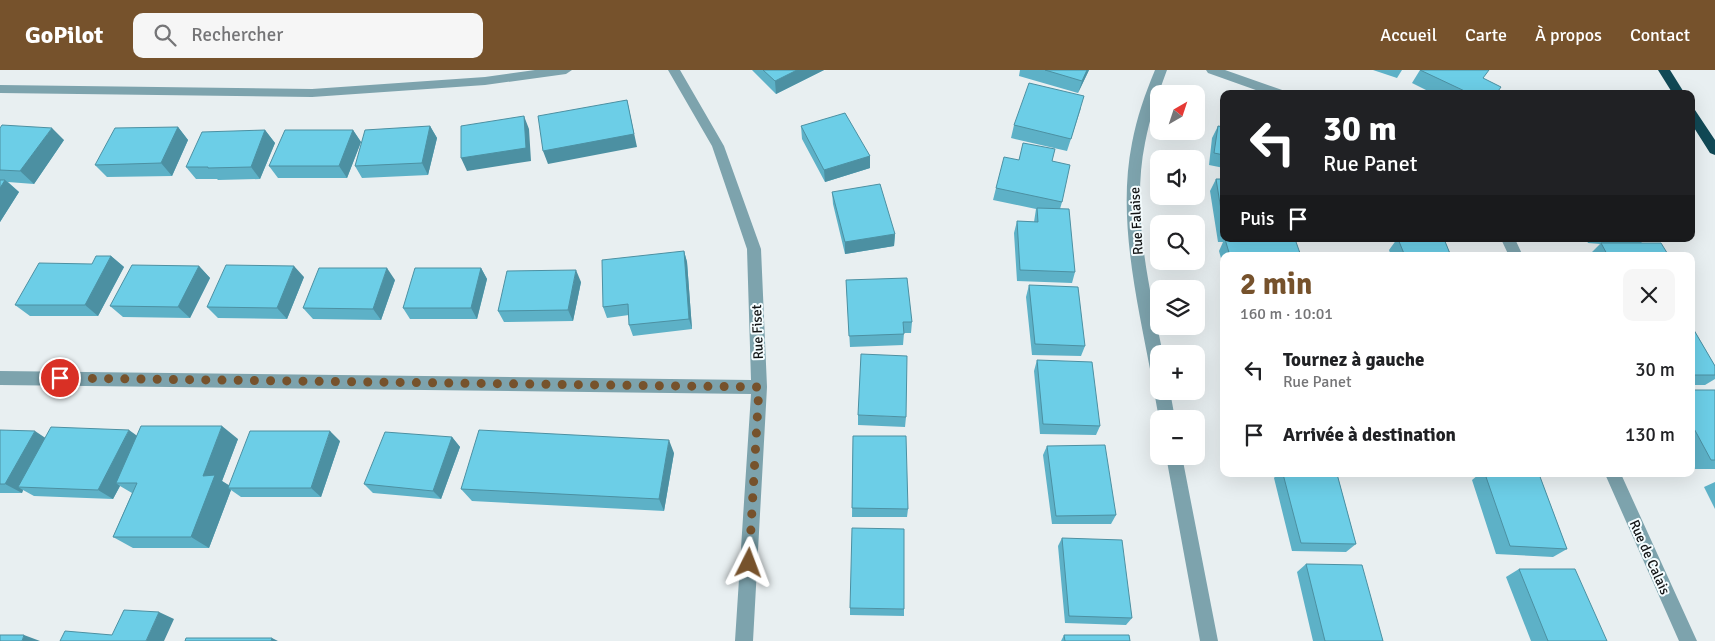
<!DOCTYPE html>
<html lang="fr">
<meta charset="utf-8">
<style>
:root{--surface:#fff;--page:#f6f6f6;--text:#202124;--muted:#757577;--accent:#76522c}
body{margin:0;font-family:Signika,sans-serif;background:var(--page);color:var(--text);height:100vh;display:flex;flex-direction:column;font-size:19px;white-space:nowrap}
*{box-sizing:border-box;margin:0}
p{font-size:16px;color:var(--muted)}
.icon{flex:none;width:28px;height:28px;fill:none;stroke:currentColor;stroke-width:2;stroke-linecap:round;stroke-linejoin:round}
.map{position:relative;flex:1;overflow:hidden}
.panel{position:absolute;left:1220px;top:182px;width:475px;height:225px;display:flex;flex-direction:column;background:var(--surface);border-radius:10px;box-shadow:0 5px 20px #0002}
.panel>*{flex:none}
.guide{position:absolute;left:1220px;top:20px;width:475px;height:152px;border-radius:10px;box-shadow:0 5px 20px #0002;background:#202124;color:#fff;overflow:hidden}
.needle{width:32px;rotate:39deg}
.buttons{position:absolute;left:1150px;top:15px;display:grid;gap:10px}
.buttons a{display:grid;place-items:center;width:55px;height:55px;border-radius:10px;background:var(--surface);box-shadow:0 5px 20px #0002;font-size:25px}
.pin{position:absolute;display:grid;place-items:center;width:42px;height:42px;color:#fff;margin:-21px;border:2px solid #fff;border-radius:50%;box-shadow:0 1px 5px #0007}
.me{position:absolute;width:55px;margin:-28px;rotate:3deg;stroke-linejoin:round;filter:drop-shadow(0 0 4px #0008)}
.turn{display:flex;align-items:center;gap:18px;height:105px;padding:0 20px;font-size:22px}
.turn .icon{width:65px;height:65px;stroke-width:2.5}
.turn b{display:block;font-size:35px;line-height:42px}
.then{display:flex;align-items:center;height:48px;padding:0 20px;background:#0003;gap:10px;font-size:19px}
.round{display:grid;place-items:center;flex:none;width:52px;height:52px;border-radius:10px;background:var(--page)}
.head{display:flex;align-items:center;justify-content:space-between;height:85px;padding:0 20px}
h1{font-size:30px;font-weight:800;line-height:38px;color:var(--accent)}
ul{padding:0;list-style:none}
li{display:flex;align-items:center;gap:15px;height:65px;padding:0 20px}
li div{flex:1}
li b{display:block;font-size:19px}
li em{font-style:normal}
header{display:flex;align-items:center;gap:30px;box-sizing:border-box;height:70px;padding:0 25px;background:var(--accent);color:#fff}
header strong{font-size:24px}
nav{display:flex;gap:28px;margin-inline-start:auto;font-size:18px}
.search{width:350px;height:45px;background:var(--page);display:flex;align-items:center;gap:12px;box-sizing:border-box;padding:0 18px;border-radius:10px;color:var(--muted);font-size:19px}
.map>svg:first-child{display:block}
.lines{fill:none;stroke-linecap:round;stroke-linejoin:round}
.street{fill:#7da3ad;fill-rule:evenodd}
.highway{fill:#114956;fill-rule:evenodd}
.wall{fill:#5db1c7}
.shaded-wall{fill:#4c90a2}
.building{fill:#6ccee7;stroke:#4c90a2}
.route{stroke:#76522c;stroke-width:9;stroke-dasharray:0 16.2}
.labels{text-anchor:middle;stroke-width:4;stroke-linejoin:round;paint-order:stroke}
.street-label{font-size:14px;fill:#121415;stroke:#f5fdff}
</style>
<header>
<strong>GoPilot</strong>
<div class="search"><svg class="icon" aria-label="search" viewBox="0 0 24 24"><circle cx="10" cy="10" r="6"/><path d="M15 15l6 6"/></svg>Rechercher</div>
<nav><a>Accueil</a><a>Carte</a><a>À propos</a><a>Contact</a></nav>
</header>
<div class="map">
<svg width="1715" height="571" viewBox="0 0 1715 571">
<rect width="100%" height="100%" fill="#e8eff1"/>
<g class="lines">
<path class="street" d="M 535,0 L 572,0 L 566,4 L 485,15 L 312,27 L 0,23 L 0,15 L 312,19 L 485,7 Z
M 668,0 L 680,0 L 724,76 L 761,179 L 767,317 L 753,571 L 735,571 L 751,324 L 0,315 L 0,301 L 751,310 L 747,179 L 712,76 Z
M 1155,0 L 1167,0 C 1158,24 1150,47 1145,73 C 1131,142 1149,216 1163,284 L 1159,284 L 1159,310 L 1154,309 L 1151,304 C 1137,230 1117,148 1132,73 C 1137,47 1145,24 1155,0 Z
M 1206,0 L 1225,0 L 1285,21 L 1287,24 L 1267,24 L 1208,3 Z
M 1501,169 L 1515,169 L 1523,186 L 1509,186 Z
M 1157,316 L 1159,316 L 1159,321 L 1170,321 L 1175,349 L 1159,349 L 1154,321 Z
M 1166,386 L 1182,386 L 1218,571 L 1200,571 Z
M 1605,404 L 1621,404 L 1697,571 L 1679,571 Z"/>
<path class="highway" d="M 1658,0 L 1670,0 L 1685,24 L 1673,24 Z
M 1691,39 L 1695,40 L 1715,70 L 1715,85 L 1710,83 L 1691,53 Z"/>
</g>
<path class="wall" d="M 752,0 L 824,0 L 776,24 Z
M 1020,0 L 1089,0 L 1078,23 L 1019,6 Z
M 1373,0 L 1402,0 L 1397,8 Z
M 1420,0 L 1483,8 L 1496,24 L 1434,24 L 1412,13 Z
M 1081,38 L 1067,81 L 1011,68 L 1014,55 Z
M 430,56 L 437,68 L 428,105 L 362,108 L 355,96 Z
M 801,56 L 870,86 L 870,98 L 825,112 L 802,69 Z
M 1218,56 L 1224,57 L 1224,98 L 1209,95 L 1212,68 Z
M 178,57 L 188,70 L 172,106 L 107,107 L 95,95 Z
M 0,58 L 64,70 L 34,114 L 8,112 L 19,122 L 0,152 Z
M 265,60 L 275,73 L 260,109 L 218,110 L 217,109 L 196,109 L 186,97 Z
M 353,60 L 361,72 L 347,108 L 278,108 L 269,96 Z
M 1019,90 L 1052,91 L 1062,132 L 1060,139 L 1075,202 L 1072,213 L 1017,211 L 1014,163 L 1017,151 L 1034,152 L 1036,139 L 993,130 L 996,118 Z
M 1216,109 L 1224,109 L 1224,169 L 1271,169 L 1301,186 L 1224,186 L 1224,199 L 1219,181 L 1223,172 L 1218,172 L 1210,121 Z
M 832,122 L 895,164 L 894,176 L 845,184 L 833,134 Z
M 1397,169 L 1444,169 L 1451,186 L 1391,186 L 1389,180 Z
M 1586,169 L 1646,169 L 1641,173 L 1669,186 L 1590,186 L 1589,185 L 1600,174 L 1588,173 Z
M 684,181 L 687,192 L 692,259 L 633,266 L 629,255 L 629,245 L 607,248 L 603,237 Z
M 111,186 L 124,197 L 98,246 L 30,246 L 15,235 L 92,194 Z
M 199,196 L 210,208 L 190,248 L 123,247 L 110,236 Z
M 481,198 L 487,209 L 477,249 L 410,249 L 403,238 Z
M 304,207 L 287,249 L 218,248 L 207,237 Z
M 395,210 L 381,250 L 313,249 L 303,238 Z
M 846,210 L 912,252 L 911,263 L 904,263 L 903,275 L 850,277 Z
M 581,212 L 573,251 L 504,252 L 498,241 Z
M 1029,215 L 1085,276 L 1081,286 L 1032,285 L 1026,227 Z
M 1691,255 L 1715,296 L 1715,309 L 1705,315 L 1691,315 Z
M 1037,290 L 1100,356 L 1096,365 L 1040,364 L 1034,301 Z
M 1691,320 L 1715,320 L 1715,399 L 1695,399 L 1691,392 Z
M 858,345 L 906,347 L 905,357 L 858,355 Z
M 0,360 L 45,368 L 137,366 L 238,369 L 222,411 L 229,416 L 340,371 L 321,427 L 241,427 L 231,420 L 209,478 L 133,478 L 113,467 L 132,423 L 120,416 L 113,429 L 34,426 L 23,420 L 22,423 L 0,423 Z
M 853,366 L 908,439 L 907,447 L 852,447 Z
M 452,367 L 460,377 L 441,429 L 373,423 L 364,414 Z
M 1047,376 L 1116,445 L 1111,454 L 1052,454 L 1043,385 Z
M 674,383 L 664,441 L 472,431 L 461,419 Z
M 1277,404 L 1337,404 L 1356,474 L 1346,482 L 1292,481 L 1274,408 Z
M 1463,404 L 1539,404 L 1567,479 L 1553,487 L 1496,484 L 1472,410 L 1478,405 Z
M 1715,412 L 1715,439 L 1704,417 Z
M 1062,468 L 1132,548 L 1126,555 L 1065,553 L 1058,476 Z
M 1306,494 L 1383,571 L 1313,571 L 1297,502 Z
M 1519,499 L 1607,571 L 1531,571 L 1506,507 Z
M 850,538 L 904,539 L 904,546 L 850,545 Z
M 1064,565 L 1130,571 L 1061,571 Z"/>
<path class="shaded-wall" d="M 797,0 L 824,0 L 776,24 L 775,11 Z
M 1087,0 L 1089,0 L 1078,23 L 1082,11 Z
M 627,30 L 637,77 L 548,94 L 543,81 Z
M 524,46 L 529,59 L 531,91 L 467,101 L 461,88 Z
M 430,56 L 437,68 L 428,105 L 422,93 Z
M 178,57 L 188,70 L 172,106 L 161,93 Z
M 52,58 L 64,70 L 34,114 L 20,101 Z
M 265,60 L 275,73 L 260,109 L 251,97 Z
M 353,60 L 361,72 L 347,108 L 339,96 Z
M 870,86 L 870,98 L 825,112 L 824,100 Z
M 5,110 L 19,122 L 0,152 L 0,118 Z
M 895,164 L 894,176 L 845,184 L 845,172 Z
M 684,181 L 687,192 L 692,259 L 689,249 Z
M 111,186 L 124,197 L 98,246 L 85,235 Z
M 199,196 L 210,208 L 190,248 L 178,237 Z
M 294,196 L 304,207 L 287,249 L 277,238 Z
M 387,198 L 395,210 L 381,250 L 373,239 Z
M 481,198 L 487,209 L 477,249 L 471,238 Z
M 576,200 L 581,212 L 573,251 L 568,240 Z
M 222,356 L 238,369 L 222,411 L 232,417 L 228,418 L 231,420 L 209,478 L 191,467 L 203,406 Z
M 129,360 L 143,370 L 116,413 L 120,416 L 113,429 L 98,420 Z
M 35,361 L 50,371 L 18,417 L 23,420 L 22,423 L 5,414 Z
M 330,361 L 340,371 L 321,427 L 311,418 Z
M 452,367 L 460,377 L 441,429 L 433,421 Z
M 669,370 L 674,383 L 664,441 L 659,429 Z
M 159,542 L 174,549 L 164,571 L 146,571 Z
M 24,565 L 40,571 L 22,571 Z
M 272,568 L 278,571 L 271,571 Z"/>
<path class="building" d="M 763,0 L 797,0 L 775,11 Z
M 1045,0 L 1087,0 L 1082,11 Z
M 1420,0 L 1489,0 L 1483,8 L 1501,17 L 1496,24 L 1471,24 Z
M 1029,13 L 1084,26 L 1071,69 L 1014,55 Z
M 627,30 L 634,64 L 543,81 L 538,46 Z
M 845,43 L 870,86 L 824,100 L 801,56 Z
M 524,46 L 526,78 L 461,88 L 461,56 Z
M 2,55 L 52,58 L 20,101 L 0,100 L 0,58 Z
M 430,56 L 422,93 L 355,96 L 365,60 Z
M 1218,56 L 1224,57 L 1224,85 L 1214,83 Z
M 178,57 L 161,93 L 95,95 L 115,58 Z
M 265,60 L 251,97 L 208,98 L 208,97 L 186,97 L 202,62 Z
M 285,60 L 353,60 L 339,96 L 269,96 Z
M 1023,73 L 1055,79 L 1052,91 L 1070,95 L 1062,132 L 996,118 L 1004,87 L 1019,90 Z
M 1216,109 L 1224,109 L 1224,158 Z
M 0,110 L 5,110 L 0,118 Z
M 880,114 L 895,164 L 845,172 L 832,122 Z
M 1037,138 L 1069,139 L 1075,202 L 1020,200 L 1017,151 L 1038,152 Z
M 1225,169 L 1295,169 L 1301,186 L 1230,186 Z
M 1398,169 L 1444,169 L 1451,186 L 1405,186 Z
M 1601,173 L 1661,173 L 1669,186 L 1608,186 Z
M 684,181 L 689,249 L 629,255 L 628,234 L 603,237 L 602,190 Z
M 96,186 L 111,186 L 85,235 L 15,235 L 39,193 L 92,194 Z
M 132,195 L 199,196 L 178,237 L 110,236 Z
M 226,195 L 294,196 L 277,238 L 207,237 Z
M 319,198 L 387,198 L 373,239 L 303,238 Z
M 415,198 L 481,198 L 471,238 L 403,238 Z
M 576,200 L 568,240 L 498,241 L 507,201 Z
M 907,208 L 912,252 L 903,252 L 904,264 L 849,266 L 846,210 Z
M 1029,215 L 1078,217 L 1085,276 L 1035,274 Z
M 1691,255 L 1715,296 L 1715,305 L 1691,305 Z
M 861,284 L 907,286 L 906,347 L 858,345 Z
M 1037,290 L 1092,292 L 1100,356 L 1043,354 Z
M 1691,320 L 1715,320 L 1715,390 L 1711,390 L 1691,353 Z
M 141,356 L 222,356 L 203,406 L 215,405 L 191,467 L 113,467 L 137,413 L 116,413 Z
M 51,357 L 129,360 L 98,420 L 18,417 Z
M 0,360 L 35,361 L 5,414 L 0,414 Z
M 479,360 L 669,370 L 659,429 L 461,419 Z
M 250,361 L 330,361 L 311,418 L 228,418 Z
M 385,362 L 452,367 L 433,421 L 364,414 Z
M 853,366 L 906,366 L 908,439 L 852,438 Z
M 1105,375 L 1116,445 L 1056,446 L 1047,376 Z
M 1283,404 L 1337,404 L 1356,474 L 1301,473 Z
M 1485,404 L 1539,404 L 1567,479 L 1510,476 Z
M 852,458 L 904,459 L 904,539 L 850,538 Z
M 1062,468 L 1122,470 L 1132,548 L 1069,546 Z
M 1306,494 L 1362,495 L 1383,571 L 1325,571 Z
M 1519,499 L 1575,499 L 1607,571 L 1548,571 Z
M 124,540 L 159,542 L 146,571 L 60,571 L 65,561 L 112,565 Z
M 0,565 L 24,565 L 22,571 L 0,571 Z
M 1064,565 L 1129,565 L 1130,571 L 1065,571 Z
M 186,568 L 272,568 L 271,571 L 185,571 Z"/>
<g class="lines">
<path class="route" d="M 60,308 L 759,317 L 749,493"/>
</g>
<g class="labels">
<g class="street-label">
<text transform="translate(1136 151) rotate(-93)" y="5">Rue Falaise</text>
<text transform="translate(757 262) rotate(-92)" y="5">Rue Fiset</text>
<text transform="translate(1650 487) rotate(66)" y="5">Rue de Calais</text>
</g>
</g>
</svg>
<div class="buttons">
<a><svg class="needle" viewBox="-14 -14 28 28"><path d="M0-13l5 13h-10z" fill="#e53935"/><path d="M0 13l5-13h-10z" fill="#757577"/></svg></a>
<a><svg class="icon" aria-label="sound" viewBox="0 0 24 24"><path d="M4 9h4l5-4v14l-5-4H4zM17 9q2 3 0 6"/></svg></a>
<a><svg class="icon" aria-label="search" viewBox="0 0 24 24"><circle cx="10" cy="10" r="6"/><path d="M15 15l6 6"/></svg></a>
<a><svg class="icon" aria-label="layers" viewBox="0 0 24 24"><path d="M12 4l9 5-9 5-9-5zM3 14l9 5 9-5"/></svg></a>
<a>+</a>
<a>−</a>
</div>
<div class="pin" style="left:60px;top:308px;background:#d93025"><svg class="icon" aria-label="arrive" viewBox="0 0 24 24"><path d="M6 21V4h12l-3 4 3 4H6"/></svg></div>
<svg class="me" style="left:749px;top:493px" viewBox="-20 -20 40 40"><path d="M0-17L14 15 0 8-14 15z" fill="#76522c" stroke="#fff" stroke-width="4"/></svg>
<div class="guide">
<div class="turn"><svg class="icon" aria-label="left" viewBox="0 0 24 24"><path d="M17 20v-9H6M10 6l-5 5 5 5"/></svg><div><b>30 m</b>Rue Panet</div></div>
<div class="then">Puis<svg class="icon" aria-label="arrive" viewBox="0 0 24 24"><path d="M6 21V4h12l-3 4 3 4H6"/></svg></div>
</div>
<section class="panel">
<div class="head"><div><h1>2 min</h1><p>160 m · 10:01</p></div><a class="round"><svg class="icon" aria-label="close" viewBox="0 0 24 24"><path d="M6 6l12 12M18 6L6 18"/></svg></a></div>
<ul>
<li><svg class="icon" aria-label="left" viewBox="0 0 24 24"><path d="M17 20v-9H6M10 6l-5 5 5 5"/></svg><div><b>Tournez à gauche</b><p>Rue Panet</p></div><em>30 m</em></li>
<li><svg class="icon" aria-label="arrive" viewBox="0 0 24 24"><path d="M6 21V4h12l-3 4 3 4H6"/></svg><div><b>Arrivée à destination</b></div><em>130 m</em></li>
</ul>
</section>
</div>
